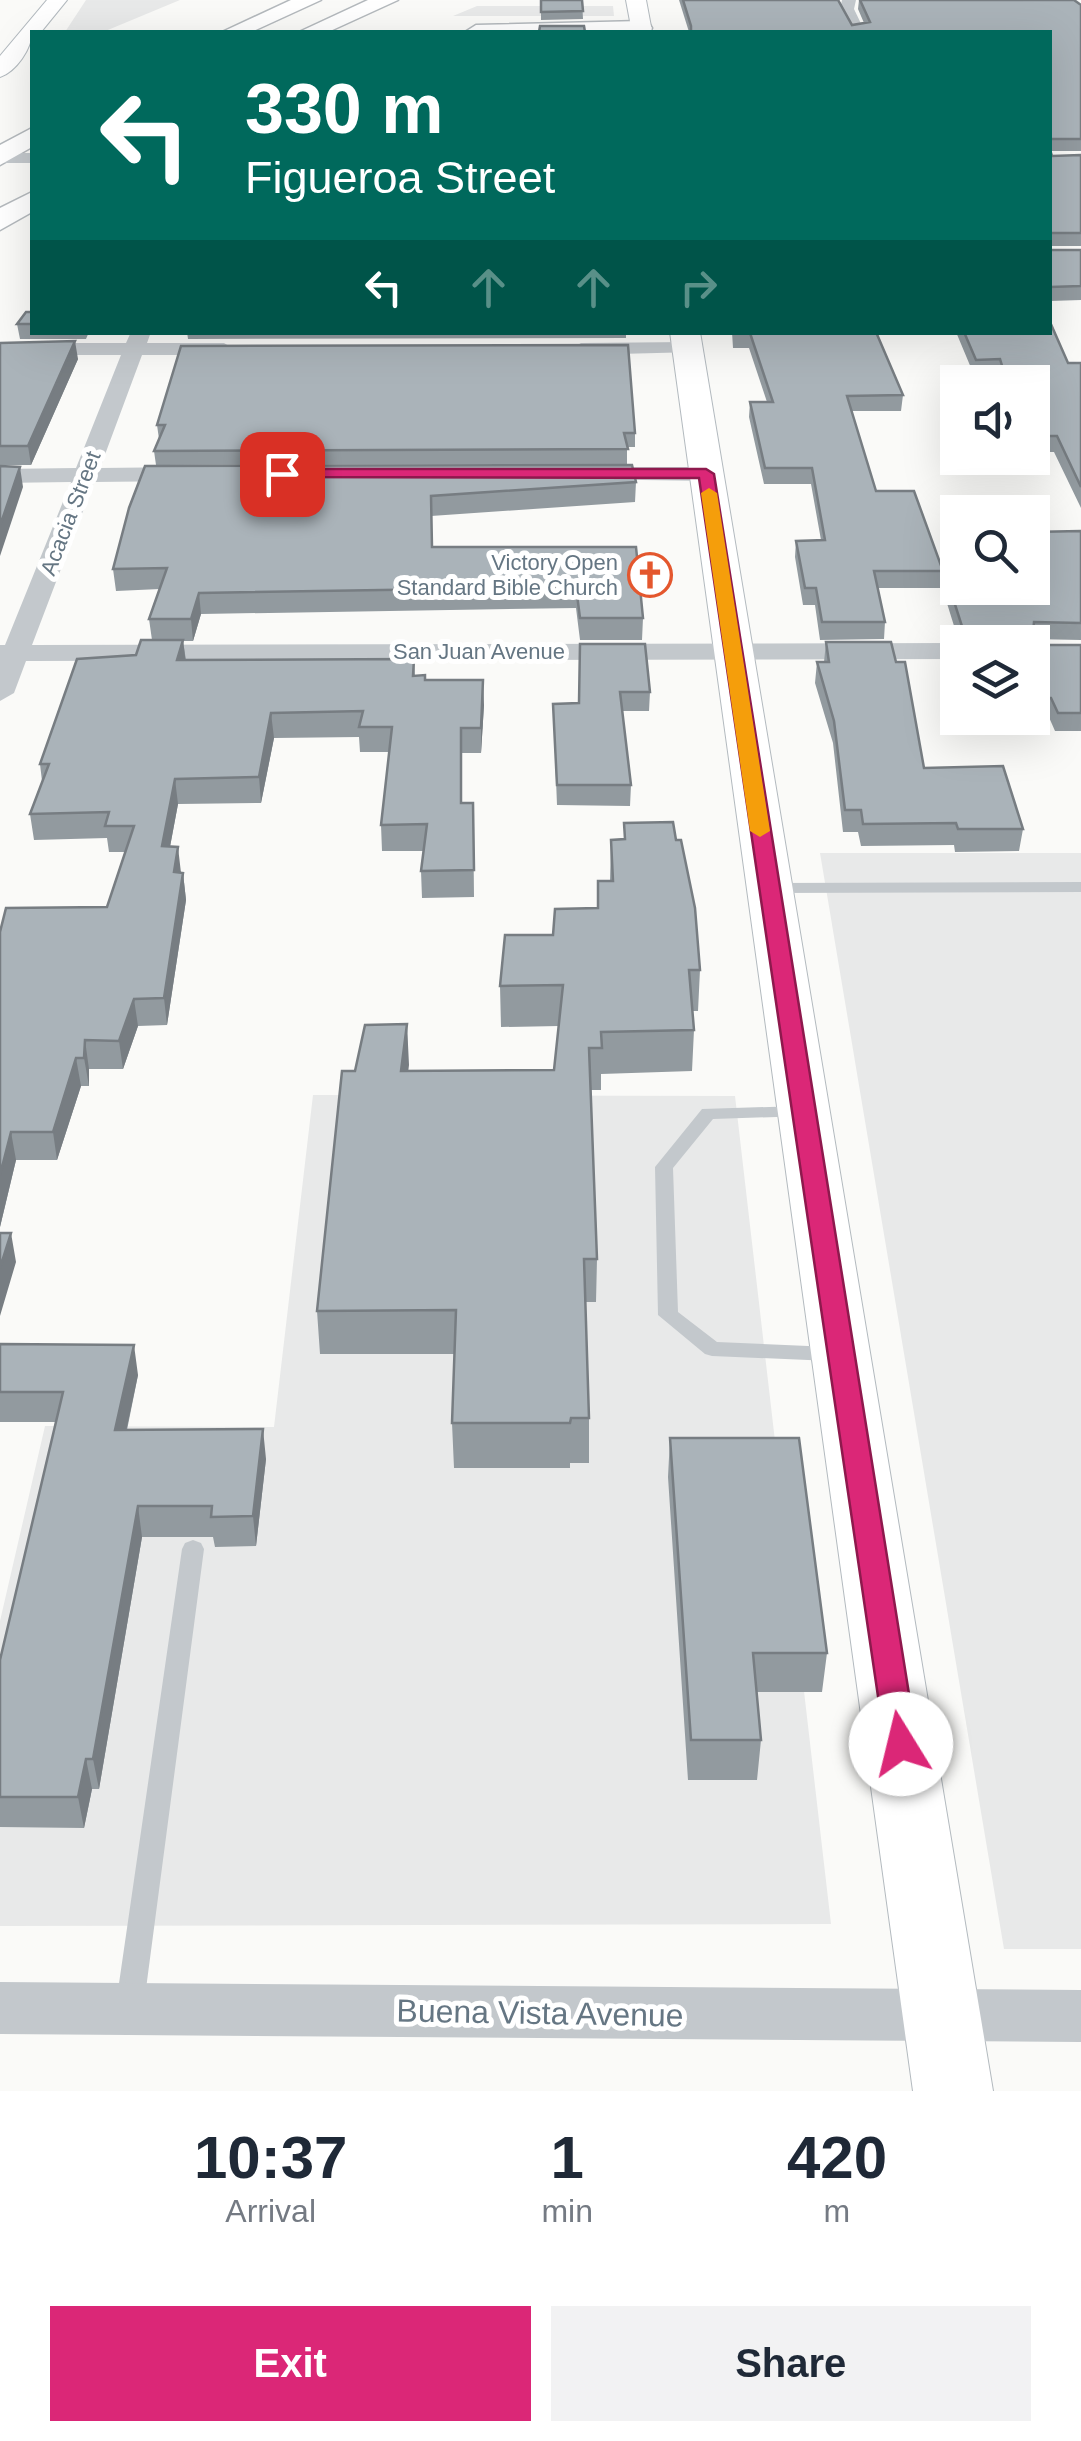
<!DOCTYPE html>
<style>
:root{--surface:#fff;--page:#f2f2f3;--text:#1f2937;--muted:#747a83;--accent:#db2777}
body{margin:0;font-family:Arial,sans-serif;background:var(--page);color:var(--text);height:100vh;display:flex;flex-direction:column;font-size:38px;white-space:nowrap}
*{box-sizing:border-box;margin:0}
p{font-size:32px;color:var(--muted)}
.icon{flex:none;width:55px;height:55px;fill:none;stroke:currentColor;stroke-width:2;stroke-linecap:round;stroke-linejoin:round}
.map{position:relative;height:2091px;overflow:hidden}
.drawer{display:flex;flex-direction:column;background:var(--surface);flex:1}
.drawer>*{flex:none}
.guide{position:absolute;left:30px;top:30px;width:1022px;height:305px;border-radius:0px;box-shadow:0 10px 40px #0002;background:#00695c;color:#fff;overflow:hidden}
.tools{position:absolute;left:940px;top:365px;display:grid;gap:20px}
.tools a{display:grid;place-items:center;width:110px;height:110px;border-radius:0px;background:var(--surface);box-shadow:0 10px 40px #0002;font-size:50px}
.pin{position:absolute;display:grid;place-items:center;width:85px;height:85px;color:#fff;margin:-42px;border-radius:20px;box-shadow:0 5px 15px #0006}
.me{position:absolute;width:110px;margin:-55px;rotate:351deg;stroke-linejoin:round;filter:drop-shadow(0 0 8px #0008)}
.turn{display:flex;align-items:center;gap:35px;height:210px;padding:0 50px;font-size:45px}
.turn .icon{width:130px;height:130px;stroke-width:2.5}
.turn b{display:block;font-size:70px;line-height:85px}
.lanes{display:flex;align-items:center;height:95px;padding:0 50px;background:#0003;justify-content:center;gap:50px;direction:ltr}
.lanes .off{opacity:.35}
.eta{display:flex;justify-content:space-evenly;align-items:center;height:170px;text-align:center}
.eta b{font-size:60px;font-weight:700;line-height:70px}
.action{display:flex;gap:20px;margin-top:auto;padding:20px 50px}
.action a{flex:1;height:115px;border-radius:0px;background:var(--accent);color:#fff;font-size:40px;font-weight:700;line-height:115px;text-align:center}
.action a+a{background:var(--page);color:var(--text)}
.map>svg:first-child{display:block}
.built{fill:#e8e9e9}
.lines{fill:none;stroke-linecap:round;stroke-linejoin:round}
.secondary-casing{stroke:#b3babf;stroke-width:2}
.highway-casing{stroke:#b4b9bd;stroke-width:3}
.lane{fill:#c3c8cc;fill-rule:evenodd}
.street{fill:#c3c8cc;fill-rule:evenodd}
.secondary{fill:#fff;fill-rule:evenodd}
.highway{fill:#fff;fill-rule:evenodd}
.wall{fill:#929a9f}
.shaded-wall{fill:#777d82}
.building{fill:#aab3b9;stroke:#777d82;stroke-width:2.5}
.route{fill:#db2777;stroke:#8e194d;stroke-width:2.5}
.slow{fill:#f59e0b}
.labels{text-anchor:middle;stroke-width:10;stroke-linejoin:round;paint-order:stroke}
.far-street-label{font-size:22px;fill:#657683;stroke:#fff}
.far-poi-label{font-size:22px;fill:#657683;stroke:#fff;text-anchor:end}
.near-street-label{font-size:32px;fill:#657683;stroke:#fff}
</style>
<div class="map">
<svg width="1081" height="2091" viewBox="0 0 1081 2091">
<rect width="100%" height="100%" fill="#fafaf8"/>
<path class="built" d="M 86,0 L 180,0 L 103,32 L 65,32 Z
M 477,6 L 613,6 L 614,16 L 453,16 Z
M 820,853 L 1081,853 L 1081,1949 L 1004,1949 Z
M 313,1095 L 735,1096 L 831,1924 L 0,1926 L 0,1621 L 45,1426 L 274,1427 Z"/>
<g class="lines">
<g class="secondary-casing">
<path id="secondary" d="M 47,0 L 67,0 L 41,32 L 32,32 C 32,48 16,72 0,77 L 0,56 Z
M 626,0 L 646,0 L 652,32 L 632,32 Z
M 670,332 L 700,332 L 993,2091 L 913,2091 Z"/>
</g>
<g class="highway-casing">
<path id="highway" d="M 291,0 L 321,0 L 251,32 L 222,32 Z
M 368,0 L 398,0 L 328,32 L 299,32 Z
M 641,21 L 649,23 L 652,28 L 649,32 L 465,32 L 476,25 Z
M 32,128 L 32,147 L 0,165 L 0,145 Z
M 32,192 L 32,212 L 0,230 L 0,208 Z"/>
</g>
<path class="lane" d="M 1081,882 L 1081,892 L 772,893 L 764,888 L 772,883 Z
M 800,1106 L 806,1108 L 809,1112 L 806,1116 L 713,1119 L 673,1168 L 678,1312 L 717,1342 L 831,1347 L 838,1349 L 841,1354 L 838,1359 L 831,1361 L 712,1356 L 705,1354 L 658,1315 L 655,1167 L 702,1109 Z
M 193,1540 L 201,1543 L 204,1549 L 144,2004 L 140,2013 L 130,2017 L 120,2013 L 116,2004 L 182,1549 L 185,1543 Z"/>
<path class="street" d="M 842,0 L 856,0 L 854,9 L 865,32 L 851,32 L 840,9 Z
M 0,153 L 32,153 L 32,163 L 0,163 Z
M 131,332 L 151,332 L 147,343 L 224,343 L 234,349 L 224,355 L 142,355 L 100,468 L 189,467 L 201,474 L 189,481 L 94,482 L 32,645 L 958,643 L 958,659 L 26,661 L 14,693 L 0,701 L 0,645 L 5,645 L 71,482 L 0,483 L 0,469 L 76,468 L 121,355 L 0,355 L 0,343 L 126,343 Z
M 688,342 L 698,348 L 695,352 L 581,355 L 571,349 L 581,343 Z
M 586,467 L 706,467 L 718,474 L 706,481 L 578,479 L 574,474 Z
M 0,1982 L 1081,1990 L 1081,2042 L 0,2034 Z"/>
<use href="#secondary" class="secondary"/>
<use href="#highway" class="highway"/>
</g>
<path class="wall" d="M 541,0 L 582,0 L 583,19 L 541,20 Z
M 679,0 L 839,0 L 852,25 L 864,23 L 858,9 L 859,0 L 1074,0 L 1081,5 L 1081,151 L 1050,151 L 1052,156 L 1081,155 L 1081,246 L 1050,246 L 1050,32 L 689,32 Z
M 1050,250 L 1081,250 L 1081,300 L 1050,301 Z
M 32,312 L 32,332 L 89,332 L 86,339 L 20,339 L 17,324 Z
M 187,332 L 626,332 L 626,338 L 188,339 Z
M 732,332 L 876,332 L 903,395 L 901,411 L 852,411 L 876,491 L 943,571 L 941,588 L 878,588 L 885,622 L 884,639 L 820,640 L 815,605 L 803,605 L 795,557 L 796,541 L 821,540 L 811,484 L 764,484 L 749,417 L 750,402 L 767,402 L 749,348 L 733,348 Z
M 956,332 L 1050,332 L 1068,363 L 1081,363 L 1081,508 L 1054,452 L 1045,452 L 1032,424 L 1032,382 L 1001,382 L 999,374 L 974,375 Z
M 0,343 L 78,359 L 31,465 L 0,465 Z
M 157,425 L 635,433 L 635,447 L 627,447 L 627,464 L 156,465 L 154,451 L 159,439 Z
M 636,482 L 635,502 L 431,516 L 432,547 L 636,547 L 643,618 L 642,640 L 580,640 L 576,608 L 201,614 L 193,641 L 183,641 L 186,660 L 414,659 L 415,676 L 484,705 L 481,753 L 461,753 L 462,803 L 473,803 L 474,897 L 422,898 L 421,871 L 423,851 L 382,851 L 381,825 L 389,752 L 360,752 L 359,737 L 274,738 L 261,803 L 178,804 L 170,847 L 181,873 L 183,873 L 186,900 L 167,1025 L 138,1026 L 123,1069 L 89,1069 L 89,1086 L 81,1086 L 57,1160 L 16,1160 L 0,1227 L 0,932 L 107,907 L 125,852 L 109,852 L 107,838 L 34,840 L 30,814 L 42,781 L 40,764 L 136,655 L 152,640 L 149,619 L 160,589 L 116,591 L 113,569 L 129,508 Z
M 1081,531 L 1081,640 L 1032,639 L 1032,642 L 959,642 L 941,584 L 943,567 L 1038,568 L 1032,556 L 1032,532 Z
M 826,642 L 924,768 L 1023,829 L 1019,851 L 955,852 L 954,845 L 861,846 L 858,832 L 843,832 L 833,743 L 815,683 L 817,662 L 824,662 Z
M 1032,643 L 1035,645 L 1081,645 L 1081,731 L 1055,731 L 1048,715 L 1038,716 L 1035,706 L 1032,706 Z
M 580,644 L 650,692 L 649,711 L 622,711 L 631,785 L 630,806 L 557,805 L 553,704 L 579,703 Z
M 624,823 L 676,840 L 700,970 L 698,1011 L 692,1011 L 694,1030 L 692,1071 L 601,1074 L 601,1090 L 591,1090 L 597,1259 L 596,1302 L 585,1302 L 589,1418 L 589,1463 L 570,1463 L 570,1468 L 454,1468 L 452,1423 L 455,1354 L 320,1354 L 317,1311 L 355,1071 L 407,1024 L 408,1071 L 554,1070 L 559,1026 L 501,1027 L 500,986 L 553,935 L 597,908 L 598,881 L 610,881 L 611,840 L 624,839 Z
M 0,1344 L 138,1375 L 127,1430 L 266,1459 L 256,1546 L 215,1547 L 213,1537 L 142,1537 L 99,1789 L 92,1789 L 84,1828 L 0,1827 L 0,1660 L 56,1422 L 0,1422 Z
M 670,1438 L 827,1653 L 822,1692 L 756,1692 L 761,1740 L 757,1780 L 688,1780 L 668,1477 Z"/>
<path class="shaded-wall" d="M 75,341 L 78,359 L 31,465 L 28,446 Z
M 20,467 L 23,487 L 0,556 L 0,526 Z
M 199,593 L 201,614 L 193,641 L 191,619 Z
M 183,640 L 186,664 L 177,660 Z
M 483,680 L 484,705 L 481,753 L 481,728 Z
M 271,713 L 274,738 L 261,803 L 259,777 Z
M 175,779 L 178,804 L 165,873 L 162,846 Z
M 178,847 L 181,873 L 174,872 Z
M 183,873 L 186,900 L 167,1025 L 164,998 Z
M 134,999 L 138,1026 L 123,1069 L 119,1041 Z
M 407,1024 L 409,1065 L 403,1113 L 401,1071 Z
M 85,1040 L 89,1069 L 89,1086 L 84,1058 Z
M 76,1058 L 81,1086 L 57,1160 L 53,1132 Z
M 11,1132 L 16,1160 L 0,1227 L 0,1175 Z
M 11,1233 L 16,1262 L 0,1316 L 0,1268 Z
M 134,1345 L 138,1375 L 120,1460 L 115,1430 Z
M 263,1429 L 266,1459 L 256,1546 L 253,1516 Z
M 138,1506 L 142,1537 L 99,1789 L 93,1759 Z
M 86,1759 L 92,1789 L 84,1828 L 78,1797 Z"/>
<path class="building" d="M 541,0 L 582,0 L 583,11 L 541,12 Z
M 683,0 L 838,0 L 852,25 L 870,22 L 860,0 L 1074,0 L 1081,5 L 1081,139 L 1052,139 L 1050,140 L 1050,32 L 691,32 L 691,26 Z
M 540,26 L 584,26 L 585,32 L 539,32 Z
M 1050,150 L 1052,156 L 1081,155 L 1081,233 L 1050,233 Z
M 1050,250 L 1081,250 L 1081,286 L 1050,287 Z
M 26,312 L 32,312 L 32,324 L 17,324 Z
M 1050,322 L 1068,363 L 1081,363 L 1081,487 L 1057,436 L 1047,436 L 1036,409 L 1032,409 L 1032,382 L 1007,382 L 1000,359 L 976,360 L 964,332 L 1050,332 Z
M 734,332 L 876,332 L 903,395 L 847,396 L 876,491 L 914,491 L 943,571 L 874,571 L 885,622 L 822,622 L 816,588 L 805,588 L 796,541 L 825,540 L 812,468 L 765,468 L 750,402 L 773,402 L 750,333 Z
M 75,341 L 28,446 L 0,446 L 0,343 Z
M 628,345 L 635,433 L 624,433 L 628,449 L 154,451 L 165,425 L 157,425 L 181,346 Z
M 632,465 L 636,482 L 431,496 L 432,547 L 636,547 L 643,618 L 580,618 L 576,587 L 199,593 L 191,619 L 149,619 L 167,568 L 113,569 L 129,508 L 145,466 Z
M 0,466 L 20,467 L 0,526 Z
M 1081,531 L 1081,623 L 1034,622 L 1032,642 L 967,642 L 943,567 L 958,568 L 958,588 L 1032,588 L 1032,568 L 1048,569 L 1032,532 Z
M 141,640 L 183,640 L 177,660 L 414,659 L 413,676 L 425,675 L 425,680 L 483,680 L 481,728 L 461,728 L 461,803 L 473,803 L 474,870 L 421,871 L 427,824 L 381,825 L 392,727 L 359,727 L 363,711 L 271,713 L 259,777 L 175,779 L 162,846 L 178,847 L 174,872 L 183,873 L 164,998 L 134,999 L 119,1041 L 85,1040 L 84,1058 L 76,1058 L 53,1132 L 11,1132 L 0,1175 L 0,932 L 6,908 L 107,907 L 134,826 L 105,826 L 109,812 L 30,814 L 49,764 L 40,764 L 77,659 L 136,655 Z
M 826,642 L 891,642 L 896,662 L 905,662 L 924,768 L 1003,766 L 1023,829 L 958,829 L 956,823 L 863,824 L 861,810 L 845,810 L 834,721 L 817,662 L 829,662 Z
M 1032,643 L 1035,645 L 1081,645 L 1081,713 L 1058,713 L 1051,698 L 1041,698 L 1038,688 L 1032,688 Z
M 580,644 L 645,644 L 650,692 L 620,692 L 631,785 L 557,785 L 553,704 L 579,703 Z
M 673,822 L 676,840 L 681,840 L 695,908 L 700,970 L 689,970 L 694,1030 L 601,1032 L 602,1048 L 589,1048 L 597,1259 L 584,1259 L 589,1418 L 571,1418 L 570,1423 L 452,1423 L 456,1310 L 317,1311 L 342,1071 L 355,1071 L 365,1025 L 407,1024 L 401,1071 L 554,1070 L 563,985 L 500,986 L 505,935 L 553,935 L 555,909 L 598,908 L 598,881 L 613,881 L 611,840 L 625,839 L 624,823 Z
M 0,1233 L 11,1233 L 0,1268 Z
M 0,1344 L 134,1345 L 115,1430 L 263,1429 L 253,1516 L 211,1517 L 212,1506 L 138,1506 L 93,1759 L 86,1759 L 78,1797 L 0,1797 L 0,1660 L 63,1392 L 0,1392 Z
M 670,1438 L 799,1438 L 827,1653 L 753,1653 L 761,1740 L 691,1740 Z"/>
<path class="route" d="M 282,469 L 706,469 L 714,474 L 917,1744 L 912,1754 L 901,1758 L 889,1754 L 885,1744 L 699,478 L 277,477 L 275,474 Z"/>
<path class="slow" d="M 709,488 L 717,493 L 770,831 L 760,837 L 750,831 L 701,493 Z"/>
<defs>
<g id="church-ring" transform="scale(2.25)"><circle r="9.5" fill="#fff" stroke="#e4572e" stroke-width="1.5"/><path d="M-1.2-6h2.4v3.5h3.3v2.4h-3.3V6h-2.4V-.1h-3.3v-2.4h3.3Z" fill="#e4572e"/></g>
</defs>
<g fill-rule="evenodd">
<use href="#church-ring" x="650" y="575"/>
</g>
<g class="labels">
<g class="far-street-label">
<text transform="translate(70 513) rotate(-69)" y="8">Acacia Street</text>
<text x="479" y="659">San Juan Avenue</text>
</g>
<g class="far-poi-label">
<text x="618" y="570">Victory Open<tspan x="618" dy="25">Standard Bible Church</tspan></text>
</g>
<g class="near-street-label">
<text transform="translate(540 2013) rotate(1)" y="11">Buena Vista Avenue</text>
</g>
</g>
</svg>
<div class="tools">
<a><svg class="icon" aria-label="sound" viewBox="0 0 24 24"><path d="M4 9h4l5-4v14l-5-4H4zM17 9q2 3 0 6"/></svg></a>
<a><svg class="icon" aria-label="search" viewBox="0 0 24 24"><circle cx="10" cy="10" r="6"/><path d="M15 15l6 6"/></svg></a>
<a><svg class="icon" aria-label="layers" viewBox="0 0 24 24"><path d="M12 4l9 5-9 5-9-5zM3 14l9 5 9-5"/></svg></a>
</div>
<div class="pin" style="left:282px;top:474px;background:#d93025"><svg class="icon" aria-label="arrive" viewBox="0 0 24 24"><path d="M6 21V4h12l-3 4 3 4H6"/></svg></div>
<svg class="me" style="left:901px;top:1744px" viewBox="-20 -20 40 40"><circle r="19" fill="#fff"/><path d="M0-13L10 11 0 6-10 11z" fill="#db2777"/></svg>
<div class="guide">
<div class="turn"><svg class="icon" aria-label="left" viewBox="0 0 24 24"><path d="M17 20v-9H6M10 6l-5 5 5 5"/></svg><div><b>330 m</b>Figueroa Street</div></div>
<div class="lanes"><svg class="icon" aria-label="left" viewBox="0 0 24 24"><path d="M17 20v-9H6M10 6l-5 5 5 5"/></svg><svg class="icon off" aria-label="ahead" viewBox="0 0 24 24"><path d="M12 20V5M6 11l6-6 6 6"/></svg><svg class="icon off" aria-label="ahead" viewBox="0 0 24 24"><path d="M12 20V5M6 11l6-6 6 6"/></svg><svg class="icon off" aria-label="right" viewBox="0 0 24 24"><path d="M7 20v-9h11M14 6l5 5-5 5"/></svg></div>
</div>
</div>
<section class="drawer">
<div class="eta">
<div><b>10:37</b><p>Arrival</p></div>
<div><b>1</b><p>min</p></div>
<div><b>420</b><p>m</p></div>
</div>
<div class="action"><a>Exit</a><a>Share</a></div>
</section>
